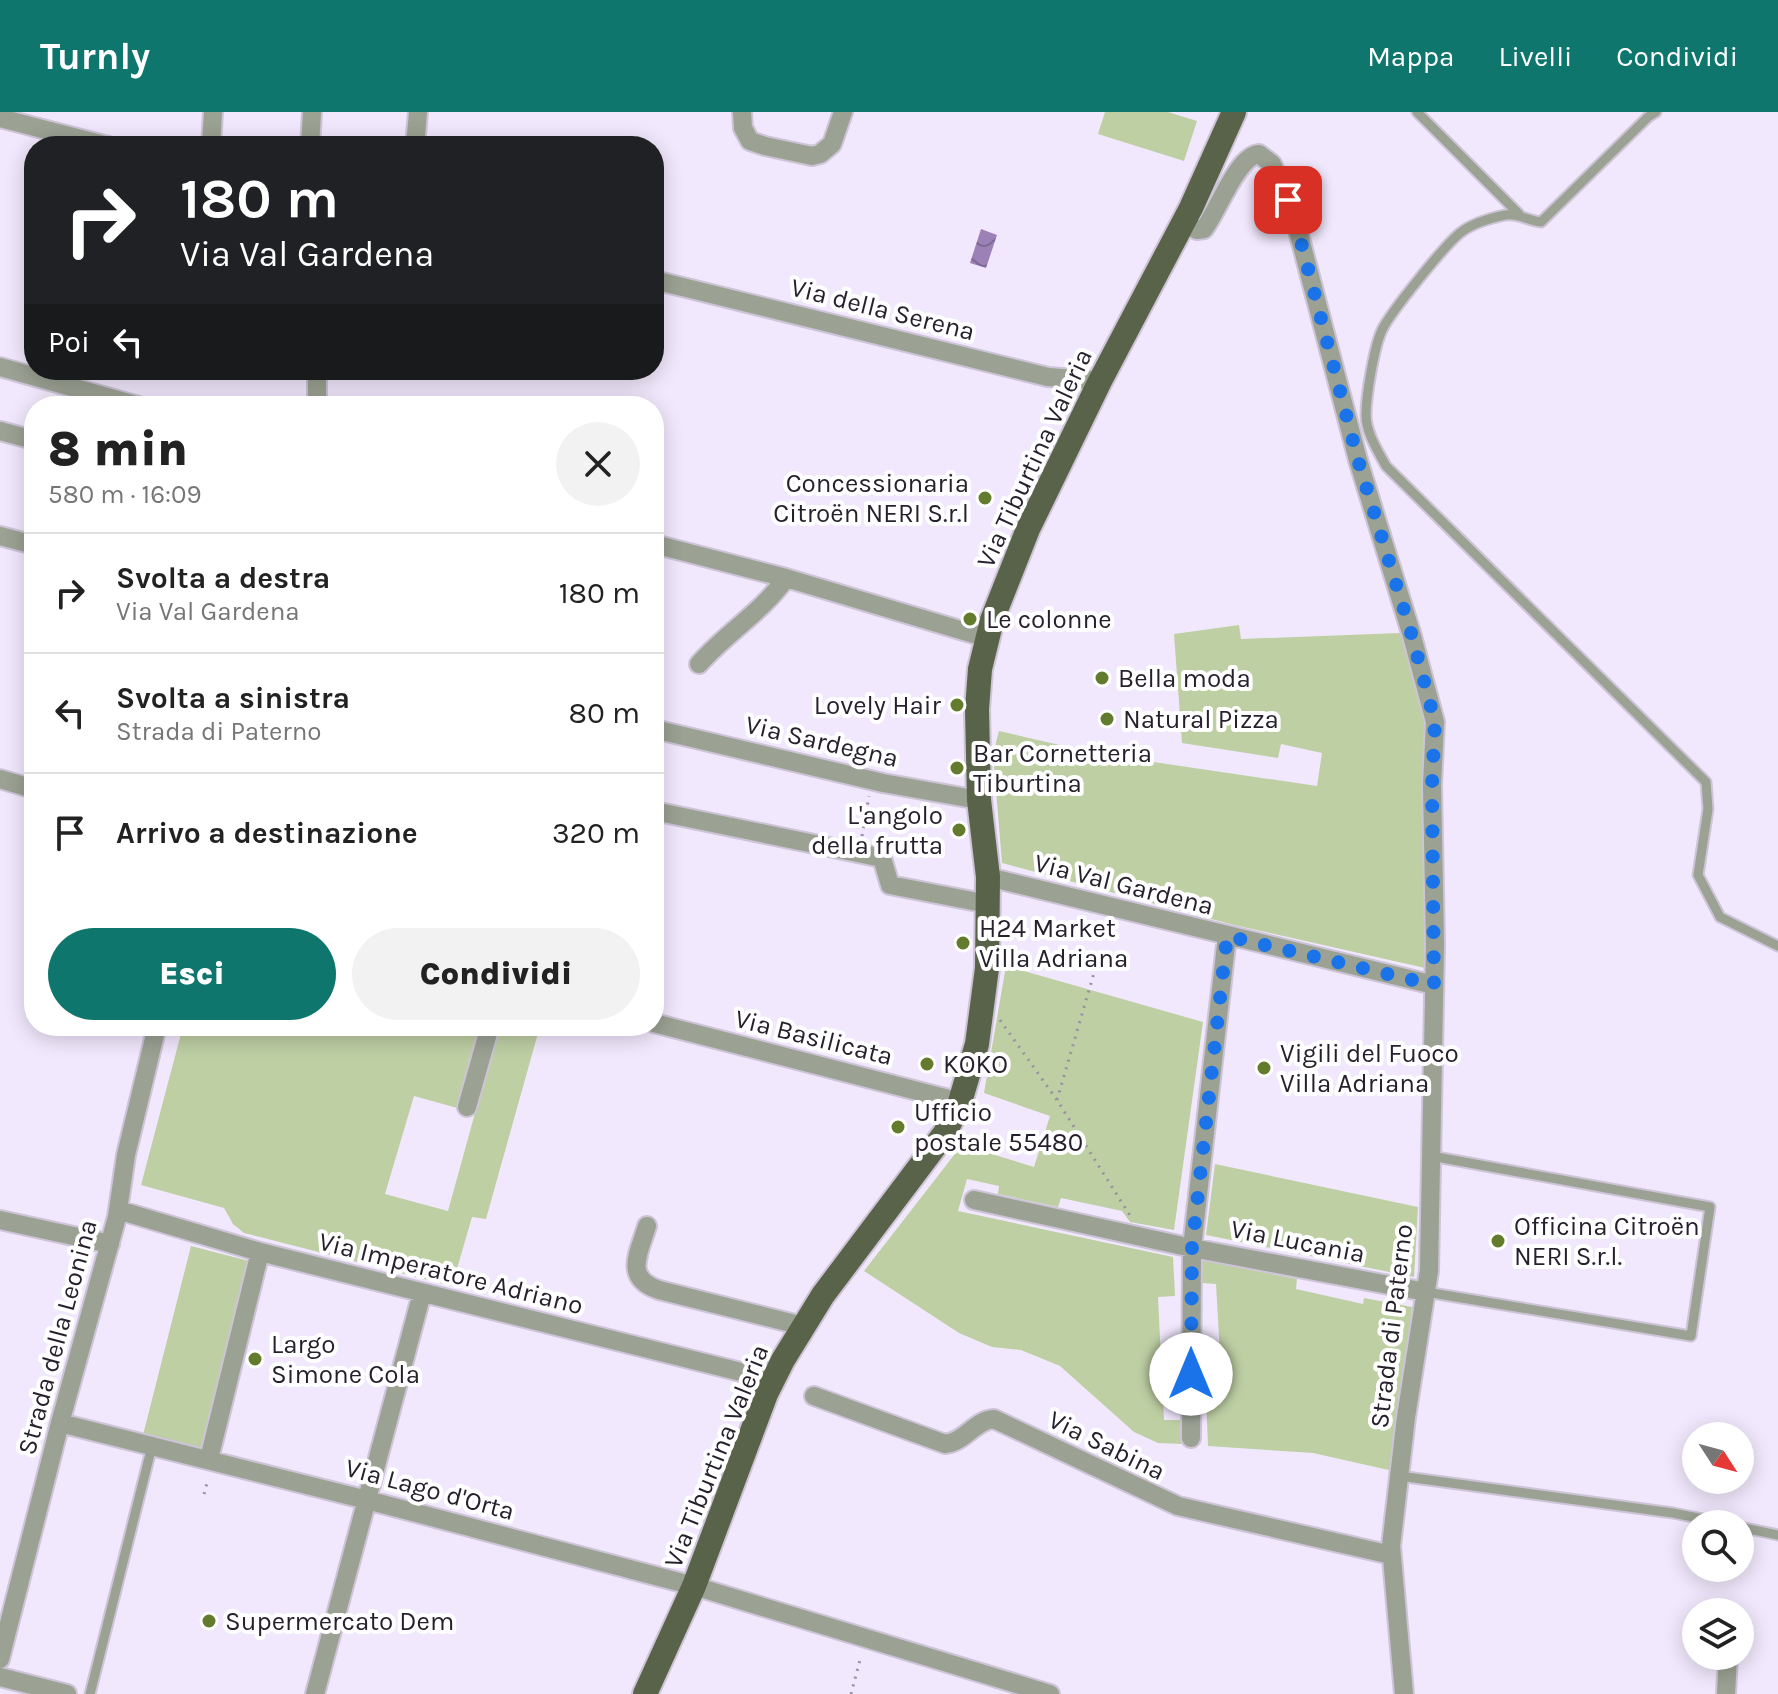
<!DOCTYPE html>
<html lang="it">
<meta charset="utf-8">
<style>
:root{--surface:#fff;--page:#f2f2f2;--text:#222;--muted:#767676;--line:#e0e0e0;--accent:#0f766e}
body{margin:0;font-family:Karla,sans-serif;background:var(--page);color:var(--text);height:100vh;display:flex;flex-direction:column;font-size:30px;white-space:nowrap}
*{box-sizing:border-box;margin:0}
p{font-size:26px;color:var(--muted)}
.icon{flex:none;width:44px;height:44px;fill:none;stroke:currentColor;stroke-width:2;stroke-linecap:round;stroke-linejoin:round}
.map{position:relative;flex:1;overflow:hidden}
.drawer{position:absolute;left:24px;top:284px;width:640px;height:640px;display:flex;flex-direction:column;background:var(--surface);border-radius:32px;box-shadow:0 4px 20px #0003}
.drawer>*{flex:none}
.banner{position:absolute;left:24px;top:24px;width:640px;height:244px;border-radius:32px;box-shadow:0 4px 20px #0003;background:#202124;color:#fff;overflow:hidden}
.needle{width:52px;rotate:126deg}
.controls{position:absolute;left:1682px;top:1310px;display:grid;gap:16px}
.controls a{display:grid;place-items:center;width:72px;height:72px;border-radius:50%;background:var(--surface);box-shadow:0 4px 20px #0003;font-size:40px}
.pin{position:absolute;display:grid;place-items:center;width:68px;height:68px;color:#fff;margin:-34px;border-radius:16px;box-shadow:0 4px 12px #0006}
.me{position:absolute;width:88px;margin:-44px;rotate:0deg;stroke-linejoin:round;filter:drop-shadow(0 0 6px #0008)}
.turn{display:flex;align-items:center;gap:28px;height:168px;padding:0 24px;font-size:36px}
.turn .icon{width:104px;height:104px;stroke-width:2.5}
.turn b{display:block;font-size:56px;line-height:68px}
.then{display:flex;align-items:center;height:76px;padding:0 24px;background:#0003;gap:16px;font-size:30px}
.round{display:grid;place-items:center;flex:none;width:84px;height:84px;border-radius:42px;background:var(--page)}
.overview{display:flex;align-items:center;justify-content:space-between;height:136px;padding:0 24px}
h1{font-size:48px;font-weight:800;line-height:60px}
.button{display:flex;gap:16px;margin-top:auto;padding:16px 24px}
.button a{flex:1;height:92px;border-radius:48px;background:var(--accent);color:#fff;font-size:32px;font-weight:800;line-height:92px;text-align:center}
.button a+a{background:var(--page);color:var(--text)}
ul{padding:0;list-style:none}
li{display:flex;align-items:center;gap:24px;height:120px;padding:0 24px;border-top:2px solid var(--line)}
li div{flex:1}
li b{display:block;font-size:30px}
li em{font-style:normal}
header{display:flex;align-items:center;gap:48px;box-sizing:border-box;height:112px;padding:0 40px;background:var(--accent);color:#fff}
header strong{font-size:38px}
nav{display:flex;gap:44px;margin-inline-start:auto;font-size:28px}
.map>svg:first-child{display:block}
.green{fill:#becfa4}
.water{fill:url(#water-waves)}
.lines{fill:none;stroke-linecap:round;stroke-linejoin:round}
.lane-casing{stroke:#cdc4d7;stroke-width:13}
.street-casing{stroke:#cdc4d7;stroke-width:22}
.primary-casing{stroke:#cdc4d7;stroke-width:28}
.path{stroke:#9990a2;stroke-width:3;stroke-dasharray:2 6;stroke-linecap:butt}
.lane{stroke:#9ba193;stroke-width:9}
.street{stroke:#9ba193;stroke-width:18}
.primary{stroke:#596349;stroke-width:24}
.route{stroke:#1a73e8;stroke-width:14;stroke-dasharray:0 25.2}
.poi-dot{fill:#627b2d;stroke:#fff;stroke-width:3}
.labels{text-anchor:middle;stroke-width:8;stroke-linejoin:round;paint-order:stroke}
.street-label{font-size:26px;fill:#261f2c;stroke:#fff}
.poi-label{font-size:26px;fill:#261f2c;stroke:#fff;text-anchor:start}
</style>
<header>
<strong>Turnly</strong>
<nav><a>Mappa</a><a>Livelli</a><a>Condividi</a></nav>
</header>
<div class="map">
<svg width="1778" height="1582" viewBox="0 0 1778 1582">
<defs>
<pattern id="water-waves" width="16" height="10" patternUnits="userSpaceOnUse" patternTransform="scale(2)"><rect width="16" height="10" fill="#9c81b7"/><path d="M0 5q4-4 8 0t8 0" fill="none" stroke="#7f6995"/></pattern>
</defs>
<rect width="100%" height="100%" fill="#f2e8fd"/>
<path class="green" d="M 1105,0 L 1168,0 L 1197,9 L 1184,49 L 1098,22 Z
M 1239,513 L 1241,527 L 1400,521 L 1425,604 L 1423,722 L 1428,839 L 1425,856 L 1234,813 L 1002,751 L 993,642 L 999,619 L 1099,642 L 1317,674 L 1322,641 L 1281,632 L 1278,646 L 1182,631 L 1174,522 Z
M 1006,854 L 1203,910 L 1174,1118 L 1130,1110 L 1122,1099 L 1061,1086 L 1058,1095 L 998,1082 L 999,1074 L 967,1067 L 958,1099 L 1173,1145 L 1175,1184 L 1158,1185 L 1164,1308 L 1180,1308 L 1183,1332 L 1158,1331 L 1134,1320 L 1060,1254 L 1021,1238 L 992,1235 L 959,1221 L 864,1159 L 958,1038 L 967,1043 L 970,1038 L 977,1042 L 979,1038 L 1034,1055 L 1050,1004 L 984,981 Z
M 183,914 L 483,914 L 472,923 L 485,921 L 461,997 L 414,984 L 385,1082 L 448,1099 L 499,914 L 540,914 L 486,1107 L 472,1105 L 452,1174 L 244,1121 L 233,1112 L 224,1096 L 141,1073 Z
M 1215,1052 L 1418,1095 L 1414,1165 L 1206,1123 Z
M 191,1134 L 249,1149 L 202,1337 L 143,1323 Z
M 1201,1148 L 1297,1167 L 1296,1177 L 1363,1192 L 1364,1186 L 1412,1195 L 1393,1359 L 1313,1341 L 1208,1334 L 1205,1261 L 1221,1260 L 1216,1172 L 1202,1171 Z"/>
<path class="water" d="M 981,117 L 997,123 L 986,156 L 970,151 Z"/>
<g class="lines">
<g class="lane-casing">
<path id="lane" d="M 1417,0 L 1519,102
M 1656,0 L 1648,5 L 1541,110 C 1528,109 1519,101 1505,103 C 1491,106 1471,112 1460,121 C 1444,134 1390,201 1382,218 C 1374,235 1366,284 1366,303 C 1366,321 1378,339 1386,354 L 1706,670 L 1708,697 L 1698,763 L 1720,805 L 1778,834
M 1426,1180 L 1691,1224 L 1710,1095 L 1431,1044
M 1399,1364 L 1673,1401 L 1728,1412
M 1740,1415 L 1778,1423
M 90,1582 L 152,1334"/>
</g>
<g class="street-casing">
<path id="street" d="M 742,0 L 743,16 L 750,29 L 765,34 L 812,44 L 820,42 L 832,32 L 843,0
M 0,6 L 108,34
M 211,34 L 213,0
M 310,34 L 312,0
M 415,34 L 418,0
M 1184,111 L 1197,118 L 1204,117 C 1218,99 1237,44 1259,42 L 1272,52 L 1295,107 L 1358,348 L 1412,524 L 1435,610 L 1432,673 L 1435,832 L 1429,1159 L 1406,1305 L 1391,1434 L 1404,1582
M 654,168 L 1048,265 L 1100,269
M 0,255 L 139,294
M 317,258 L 317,294
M 0,319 L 34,328
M 0,424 L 34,433
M 654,432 L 786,466 L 987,526
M 699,552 C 726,521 762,500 786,466
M 654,617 L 883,671 L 979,688
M 0,667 L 34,677
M 654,699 L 882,746 L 890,773 L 988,792
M 988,765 L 1434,873
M 654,911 L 960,990
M 467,995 L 490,914
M 974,1088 L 1192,1136 L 1426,1180
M 118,1098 L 260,1140 L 773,1268
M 0,1108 L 110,1132
M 647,1114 C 639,1141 623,1166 659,1178 L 803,1214
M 814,1284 L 945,1332 C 965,1330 975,1308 994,1307 L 1178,1394 L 1391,1443
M 60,1311 L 367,1388 L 694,1474 L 1050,1582
M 1191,1326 L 1192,1136 L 1227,824
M 209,1347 L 260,1140
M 0,1547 L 60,1311 L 117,1105 L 126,1043 L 157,914
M 0,1565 L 67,1582
M 315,1582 L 422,1181
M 1726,1582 L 1728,1544"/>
</g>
<g class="primary-casing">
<path id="primary" d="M 645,1582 L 694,1474 L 766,1282 L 783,1248 L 823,1183 L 945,1021 L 960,990 L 977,932 L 987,856 L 988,765 L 979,688 L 977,597 L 980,557 L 992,508 L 1028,417 L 1100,269 L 1191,96 L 1234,0"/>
</g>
<path class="path" d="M 862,724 L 869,684
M 1000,908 L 1057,988 L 1131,1105
M 1057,988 L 1096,854
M 204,1382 L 208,1367
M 851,1582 L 861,1544"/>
<use href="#lane" class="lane"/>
<use href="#street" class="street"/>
<use href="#primary" class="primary"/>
</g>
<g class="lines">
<path class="route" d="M 1191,1262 L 1192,1136 L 1227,824 L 1434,873 L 1432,673 L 1435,610 L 1412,524 L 1358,348 L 1295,107 L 1288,88"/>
</g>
<g class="poi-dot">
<circle cx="985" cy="386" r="8"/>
<circle cx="970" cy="507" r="8"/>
<circle cx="1102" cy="566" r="8"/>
<circle cx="957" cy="593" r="8"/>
<circle cx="1107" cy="607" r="8"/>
<circle cx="957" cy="656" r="8"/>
<circle cx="959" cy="718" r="8"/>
<circle cx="963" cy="831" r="8"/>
<circle cx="927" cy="952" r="8"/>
<circle cx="1264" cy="956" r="8"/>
<circle cx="898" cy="1015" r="8"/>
<circle cx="1498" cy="1129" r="8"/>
<circle cx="255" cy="1247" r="8"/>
<circle cx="209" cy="1509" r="8"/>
</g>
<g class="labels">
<g class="street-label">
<text transform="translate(883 197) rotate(14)" y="9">Via della Serena</text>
<text transform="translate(1034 346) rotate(-65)" y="9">Via Tiburtina Valeria</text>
<text transform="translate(822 629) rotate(13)" y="9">Via Sardegna</text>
<text transform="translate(1124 772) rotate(14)" y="9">Via Val Gardena</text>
<text transform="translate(814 925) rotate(14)" y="9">Via Basilicata</text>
<text transform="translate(1298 1129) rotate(11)" y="9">Via Lucania</text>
<text transform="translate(451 1161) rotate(14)" y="9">Via Imperatore Adriano</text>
<text transform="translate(1391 1214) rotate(-83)" y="9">Strada di Paterno</text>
<text transform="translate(57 1225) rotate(-75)" y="9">Strada della Leonina</text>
<text transform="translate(1107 1333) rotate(26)" y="9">Via Sabina</text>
<text transform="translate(716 1344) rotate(-68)" y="9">Via Tiburtina Valeria</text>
<text transform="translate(430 1377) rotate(15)" y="9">Via Lago d'Orta</text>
</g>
<g class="poi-label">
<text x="969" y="380" text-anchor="end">Concessionaria<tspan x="969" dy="30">Citroën NERI S.r.l</tspan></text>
<text x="986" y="516">Le colonne</text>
<text x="1118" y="575">Bella moda</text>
<text x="941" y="602" text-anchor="end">Lovely Hair</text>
<text x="1123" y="616">Natural Pizza</text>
<text x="973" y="650">Bar Cornetteria<tspan x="973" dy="30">Tiburtina</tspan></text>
<text x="943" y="712" text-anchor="end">L'angolo<tspan x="943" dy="30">della frutta</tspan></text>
<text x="979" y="825">H24 Market<tspan x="979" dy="30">Villa Adriana</tspan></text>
<text x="1280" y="950">Vigili del Fuoco<tspan x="1280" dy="30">Villa Adriana</tspan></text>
<text x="943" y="961">KOKO</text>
<text x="914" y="1009">Ufficio<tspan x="914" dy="30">postale 55480</tspan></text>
<text x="1514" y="1123">Officina Citroën<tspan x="1514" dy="30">NERI S.r.l.</tspan></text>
<text x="271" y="1241">Largo<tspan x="271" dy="30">Simone Cola</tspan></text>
<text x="225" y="1518">Supermercato Dem</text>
</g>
</g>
</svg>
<div class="controls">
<a><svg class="needle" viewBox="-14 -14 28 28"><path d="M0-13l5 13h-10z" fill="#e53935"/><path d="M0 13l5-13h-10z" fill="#767676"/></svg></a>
<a><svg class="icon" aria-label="search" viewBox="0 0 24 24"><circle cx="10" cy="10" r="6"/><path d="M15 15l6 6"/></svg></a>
<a><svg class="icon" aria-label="layers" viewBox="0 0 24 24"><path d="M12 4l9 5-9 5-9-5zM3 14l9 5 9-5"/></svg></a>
</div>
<div class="pin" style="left:1288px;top:88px;background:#d93025"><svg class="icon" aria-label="arrive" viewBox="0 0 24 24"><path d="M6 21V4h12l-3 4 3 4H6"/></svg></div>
<svg class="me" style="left:1191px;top:1262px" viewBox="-20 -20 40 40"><circle r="19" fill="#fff"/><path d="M0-13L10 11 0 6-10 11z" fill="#1a73e8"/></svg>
<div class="banner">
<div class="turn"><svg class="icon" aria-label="right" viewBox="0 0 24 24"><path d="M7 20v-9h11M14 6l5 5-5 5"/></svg><div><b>180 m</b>Via Val Gardena</div></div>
<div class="then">Poi<svg class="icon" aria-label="left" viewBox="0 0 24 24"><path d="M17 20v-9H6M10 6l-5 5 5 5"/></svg></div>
</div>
<section class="drawer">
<div class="overview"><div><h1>8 min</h1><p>580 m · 16:09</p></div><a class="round"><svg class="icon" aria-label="close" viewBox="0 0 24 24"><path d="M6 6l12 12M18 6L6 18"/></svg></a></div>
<ul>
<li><svg class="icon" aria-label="right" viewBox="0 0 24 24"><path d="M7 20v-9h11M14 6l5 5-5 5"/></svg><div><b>Svolta a destra</b><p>Via Val Gardena</p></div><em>180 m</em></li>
<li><svg class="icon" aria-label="left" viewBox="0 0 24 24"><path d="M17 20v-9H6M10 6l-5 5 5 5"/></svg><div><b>Svolta a sinistra</b><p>Strada di Paterno</p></div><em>80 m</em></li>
<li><svg class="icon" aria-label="arrive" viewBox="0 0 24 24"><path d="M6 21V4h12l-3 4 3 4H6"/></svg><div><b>Arrivo a destinazione</b></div><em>320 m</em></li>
</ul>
<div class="button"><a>Esci</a><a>Condividi</a></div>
</section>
</div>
